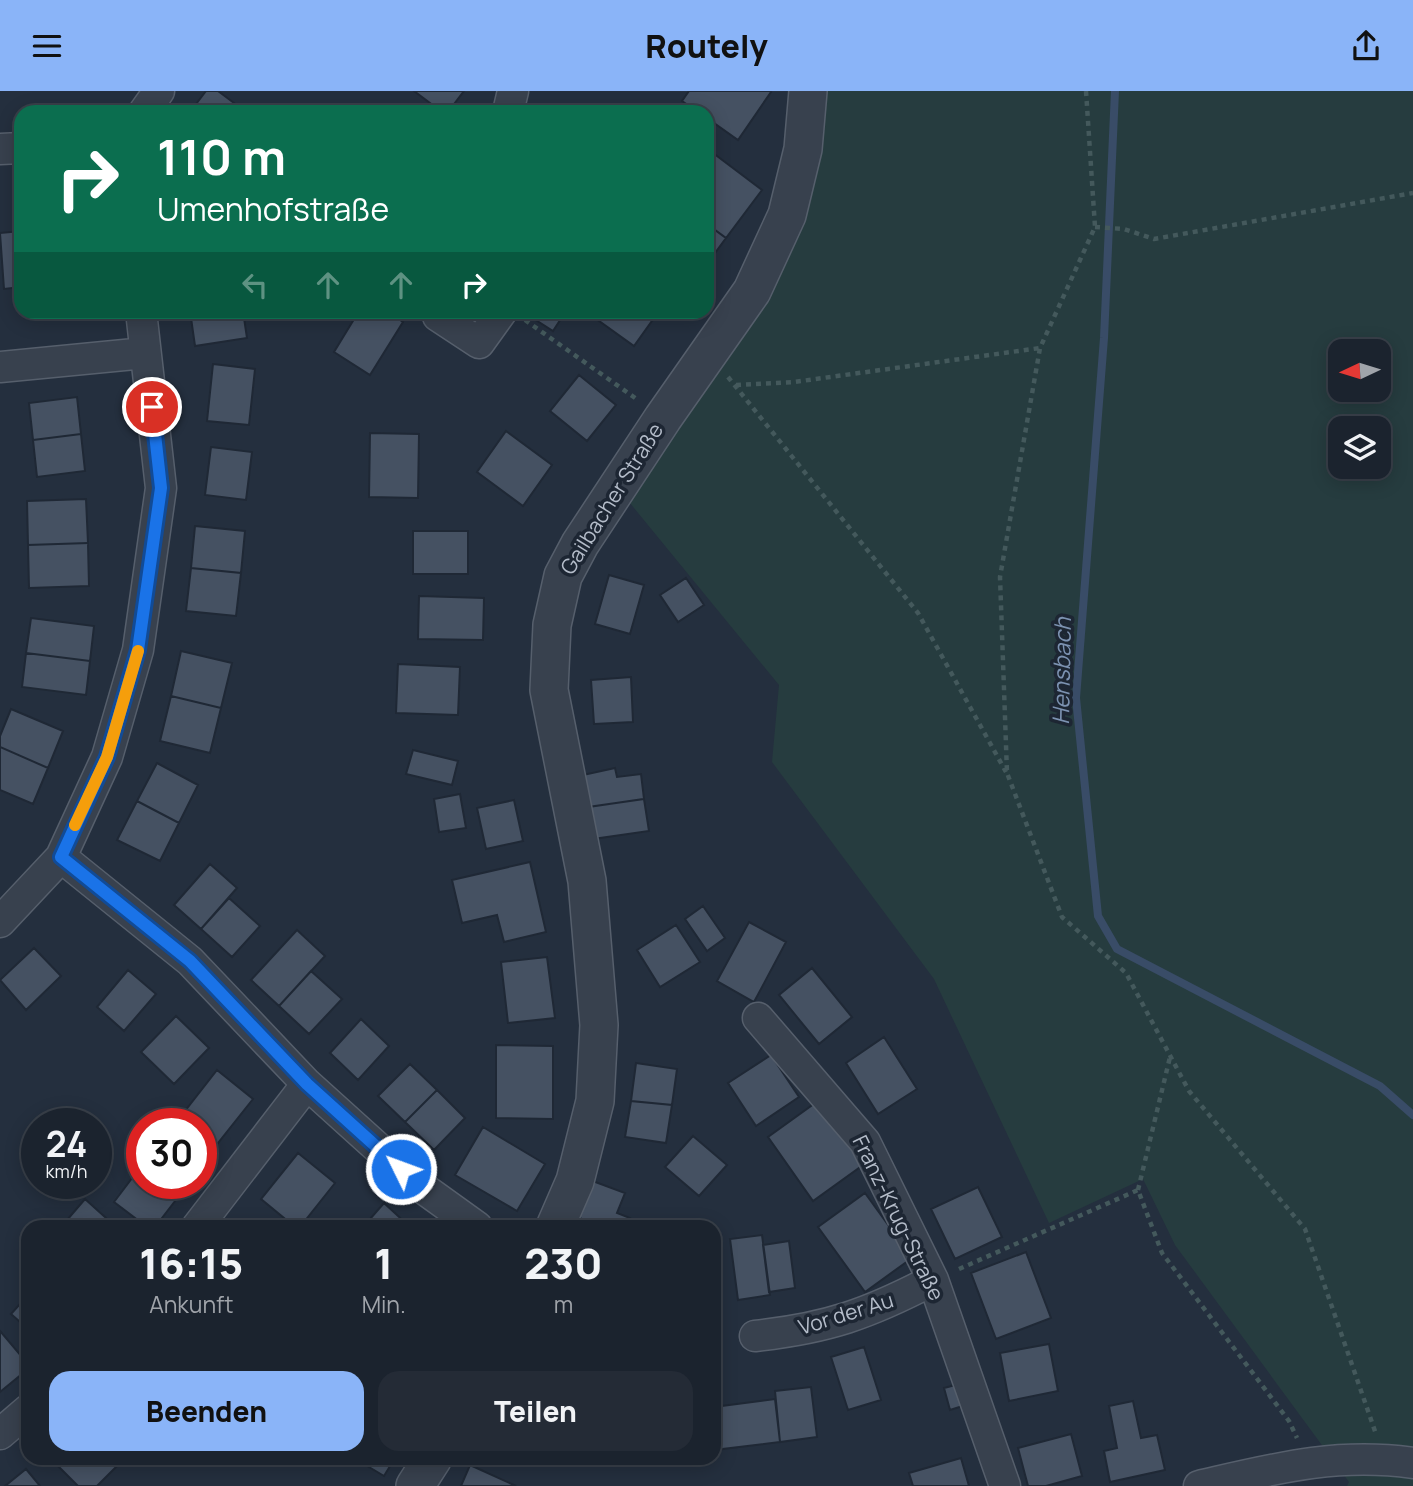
<!DOCTYPE html>
<html lang="de">
<meta charset="utf-8">
<style>
:root{--surface:#1b232e;--page:#242b36;--text:#f1f3f6;--muted:#a0a4aa;--line:#39404a;--accent:#8ab4f8}
body{margin:0;font-family:Manrope,sans-serif;background:var(--page);color:var(--text);height:100vh;display:flex;flex-direction:column;font-size:26px;white-space:nowrap}
*{box-sizing:border-box;margin:0}
p{font-size:23px;color:var(--muted)}
.icon{flex:none;width:38px;height:38px;fill:none;stroke:currentColor;stroke-width:2;stroke-linecap:round;stroke-linejoin:round}
.map{position:relative;flex:1;overflow:hidden}
.side{position:absolute;left:21px;top:1129px;width:700px;height:245px;display:flex;flex-direction:column;background:var(--surface);border-radius:21px;box-shadow:0 4px 18px #0003,0 0 0 2px var(--line)}
.side>*{flex:none}
.guide{position:absolute;left:14px;top:14px;width:700px;height:214px;border-radius:21px;box-shadow:0 4px 18px #0003,0 0 0 2px var(--line);background:#0b6e4f;color:#fff;overflow:hidden}
.needle{width:46px;rotate:266deg}
.fabs{position:absolute;left:1328px;top:248px;display:grid;gap:14px}
.fabs a{display:grid;place-items:center;width:63px;height:63px;border-radius:14px;background:var(--surface);box-shadow:0 4px 18px #0003,0 0 0 2px var(--line);font-size:35px}
.speed{position:absolute;left:21px;top:1017px;display:flex;gap:14px;font-size:35px;font-weight:700;text-align:center}
.speed>*{display:grid;place-content:center;width:91px;height:91px;border-radius:50%;background:var(--surface);box-shadow:0 4px 18px #0003,0 0 0 2px var(--line);line-height:1}
.speed small{font-size:18px;font-weight:400}
.speed .limit{border:10px solid #d22;background:#fff;color:#111}
.pin{position:absolute;display:grid;place-items:center;width:60px;height:60px;color:#fff;margin:-30px;border:4px solid #fff;border-radius:50%;box-shadow:0 2px 7px #0007}
.me{position:absolute;width:77px;margin:-38px;rotate:312deg;stroke-linejoin:round;filter:drop-shadow(0 0 5px #0008)}
.turn{display:flex;align-items:center;gap:24px;height:147px;padding:0 28px;font-size:32px}
.turn .icon{width:91px;height:91px;stroke-width:2.5}
.turn b{display:block;font-size:49px;line-height:60px}
.lanes{display:flex;align-items:center;height:66px;padding:0 28px;background:#0003;justify-content:center;gap:35px;direction:ltr}
.lanes .off{opacity:.35}
.eta{display:flex;justify-content:space-evenly;align-items:center;height:119px;text-align:center}
.eta b{font-size:42px;font-weight:800;line-height:49px}
.cta{display:flex;gap:14px;margin-top:auto;padding:14px 28px}
.cta a{flex:1;height:80px;border-radius:21px;background:var(--accent);color:#111;font-size:28px;font-weight:800;line-height:80px;text-align:center}
.cta a+a{background:var(--page);color:var(--text)}
header{display:flex;justify-content:space-between;align-items:center;height:91px;padding:0 28px;background:var(--accent);color:#111;font-size:32px;font-weight:800}
.map>svg:first-child{display:block}
.green{fill:#263c3f;fill-rule:evenodd}
.lines{fill:none;stroke-linecap:round;stroke-linejoin:round}
.stream{stroke:#394c67;stroke-width:8}
.building{fill:#455162;stroke:#1f2835;stroke-width:2}
.minor-casing{stroke:#565f6c;stroke-width:33}
.tertiary-casing{stroke:#565f6c;stroke-width:40}
.path{stroke:#44595c;stroke-width:4.5;stroke-dasharray:5 5;stroke-linecap:butt}
.minor{stroke:#38414e;stroke-width:30}
.tertiary{stroke:#38414e;stroke-width:37}
.route-casing{stroke:#114b97;stroke-width:18}
.route{stroke:#1a73e8;stroke-width:12}
.slow{stroke:#f59e0b;stroke-width:12}
.labels{text-anchor:middle;stroke-width:7;stroke-linejoin:round;paint-order:stroke}
.street-label{font-size:21px;fill:#b4bcc9;stroke:#1d2633}
.water-label{font-size:23px;font-style:italic;fill:#7c92b1;stroke:#1d2633}
</style>
<header><svg class="icon" aria-label="menu" viewBox="0 0 24 24"><path d="M4 6h16M4 12h16M4 18h16"/></svg>Routely<svg class="icon" aria-label="share" viewBox="0 0 24 24"><path d="M12 15V3M7 8l5-5 5 5M5 13v7h14v-7"/></svg></header>
<div class="map">
<svg width="1413" height="1395" viewBox="0 0 1413 1395">
<rect width="100%" height="100%" fill="#242f3e"/>
<path class="green" d="M 819,0 L 1413,0 L 1413,1395 L 1347,1395 L 1349,1391 L 1175,1154 L 1143,1088 L 1049,1132 L 934,888 L 772,671 L 779,594 L 625,406 L 762,209 ZM 1340,261 L 1379,261 L 1379,299 L 1340,299 ZM 1340,338 L 1379,338 L 1379,376 L 1340,376 Z"/>
<g class="lines">
<path class="stream" d="M 1115,0 L 1104,247 L 1076,607 L 1098,825 L 1117,858 L 1380,995 L 1413,1024"/>
</g>
<path class="building" d="M 206,0 L 218,0 L 246,21 L 190,21 Z
M 414,0 L 464,0 L 448,21 L 442,21 Z
M 689,0 L 770,0 L 771,1 L 738,49 L 707,27 L 707,21 L 698,21 L 682,10 Z
M 709,59 L 762,99 L 726,147 L 707,133 Z
M 707,133 L 726,147 L 707,173 Z
M 21,140 L 21,196 L 4,198 L 0,142 Z
M 190,220 L 243,220 L 247,247 L 195,255 Z
M 359,220 L 387,220 L 403,231 L 370,284 L 334,261 Z
M 530,220 L 566,220 L 553,240 L 528,224 Z
M 600,220 L 659,220 L 634,255 L 595,227 Z
M 213,273 L 255,278 L 249,334 L 207,330 Z
M 579,284 L 616,314 L 587,350 L 550,320 Z
M 77,306 L 81,343 L 33,349 L 29,312 Z
M 506,340 L 552,374 L 523,415 L 477,381 Z
M 370,342 L 419,343 L 418,407 L 369,406 Z
M 81,343 L 85,380 L 37,386 L 33,349 Z
M 211,356 L 252,361 L 246,409 L 205,404 Z
M 86,408 L 88,452 L 28,454 L 27,410 Z
M 195,435 L 245,440 L 241,482 L 191,477 Z
M 413,440 L 468,440 L 468,483 L 413,483 Z
M 88,452 L 89,495 L 29,497 L 28,454 Z
M 191,477 L 241,482 L 236,525 L 186,520 Z
M 609,484 L 644,494 L 630,543 L 595,533 Z
M 686,487 L 704,514 L 678,531 L 660,504 Z
M 419,505 L 484,507 L 483,549 L 418,548 Z
M 31,527 L 94,535 L 90,570 L 26,562 Z
M 181,560 L 232,572 L 221,617 L 171,605 Z
M 26,562 L 90,570 L 86,604 L 22,596 Z
M 398,573 L 460,576 L 458,624 L 396,622 Z
M 631,586 L 633,631 L 594,633 L 591,589 Z
M 171,605 L 221,617 L 210,662 L 160,650 Z
M 11,618 L 63,640 L 48,677 L 0,656 L 0,645 Z
M 0,656 L 48,677 L 33,713 L 0,699 Z
M 413,659 L 458,670 L 452,694 L 406,683 Z
M 157,672 L 198,694 L 179,732 L 137,710 Z
M 615,677 L 617,686 L 641,683 L 644,708 L 588,716 L 583,684 Z
M 460,703 L 466,737 L 439,741 L 434,708 Z
M 644,708 L 649,740 L 593,748 L 588,716 Z
M 514,709 L 523,750 L 486,758 L 477,717 Z
M 137,710 L 179,732 L 160,770 L 117,749 Z
M 530,771 L 546,841 L 504,851 L 497,824 L 462,832 L 452,789 Z
M 210,773 L 237,797 L 201,838 L 174,814 Z
M 229,807 L 260,835 L 232,866 L 201,838 Z
M 703,815 L 725,847 L 707,860 L 685,828 Z
M 749,831 L 786,851 L 754,911 L 717,890 Z
M 676,834 L 700,871 L 660,896 L 637,859 Z
M 297,839 L 325,865 L 279,915 L 251,889 Z
M 34,857 L 61,885 L 26,919 L 0,889 Z
M 547,866 L 555,927 L 508,932 L 501,871 Z
M 812,877 L 852,926 L 819,953 L 779,904 Z
M 128,879 L 156,903 L 124,940 L 97,916 Z
M 311,880 L 342,908 L 309,943 L 279,915 Z
M 176,925 L 209,957 L 174,993 L 141,961 Z
M 361,928 L 389,955 L 358,989 L 330,962 Z
M 884,946 L 917,998 L 878,1023 L 846,972 Z
M 496,954 L 553,955 L 553,1028 L 496,1027 Z
M 771,964 L 799,1006 L 756,1035 L 728,992 Z
M 636,972 L 677,978 L 672,1014 L 631,1010 Z
M 410,973 L 437,999 L 405,1031 L 378,1005 Z
M 217,979 L 253,1008 L 214,1057 L 201,1047 L 201,1032 L 183,1032 L 178,1029 Z
M 437,999 L 465,1027 L 434,1059 L 405,1031 Z
M 631,1010 L 672,1014 L 666,1052 L 625,1046 Z
M 818,1010 L 863,1074 L 813,1110 L 768,1046 Z
M 483,1036 L 545,1073 L 517,1120 L 455,1084 Z
M 693,1045 L 727,1074 L 699,1105 L 665,1076 Z
M 298,1062 L 335,1092 L 300,1136 L 295,1136 L 261,1108 Z
M 142,1074 L 142,1092 L 170,1092 L 182,1101 L 155,1136 L 147,1136 L 114,1111 Z
M 590,1089 L 625,1102 L 617,1122 L 630,1127 L 627,1136 L 602,1136 L 577,1126 Z
M 978,1096 L 1002,1146 L 955,1168 L 931,1118 Z
M 865,1102 L 912,1167 L 865,1201 L 818,1136 Z
M 85,1108 L 116,1136 L 61,1136 Z
M 384,1112 L 410,1136 L 363,1136 Z
M 577,1126 L 602,1136 L 573,1136 Z
M 762,1144 L 770,1204 L 738,1209 L 730,1148 Z
M 789,1150 L 795,1197 L 769,1201 L 763,1154 Z
M 1026,1161 L 1051,1227 L 996,1248 L 971,1182 Z
M 28,1204 L 28,1238 L 11,1223 Z
M 0,1240 L 28,1273 L 28,1278 L 0,1301 Z
M 1049,1253 L 1058,1300 L 1009,1310 L 1000,1262 Z
M 864,1256 L 881,1309 L 848,1319 L 831,1266 Z
M 963,1292 L 969,1313 L 950,1319 L 944,1297 Z
M 811,1296 L 817,1346 L 780,1351 L 775,1300 Z
M 775,1308 L 780,1351 L 714,1359 L 714,1316 Z
M 1133,1310 L 1141,1347 L 1157,1344 L 1165,1379 L 1110,1391 L 1104,1360 L 1117,1357 L 1109,1315 Z
M 1071,1343 L 1082,1385 L 1046,1395 L 1028,1395 L 1018,1357 Z
M 50,1367 L 115,1367 L 120,1372 L 97,1395 L 78,1395 Z
M 354,1367 L 395,1367 L 384,1385 Z
M 961,1367 L 969,1395 L 913,1395 L 909,1382 Z
M 470,1374 L 516,1395 L 461,1395 Z
M 26,1378 L 40,1395 L 5,1395 Z"/>
<g class="lines">
<g class="minor-casing">
<path id="minor" d="M 144,21 L 159,0
M 508,21 L 513,0
M 0,58 L 21,57
M 440,220 L 438,225 L 479,252 L 502,220
M 0,276 L 145,262
M 61,766 L 190,870 L 307,993 L 420,1095 L 477,1136
M 0,831 L 61,766 L 107,666 L 138,559 L 161,397 L 141,220
M 758,927 L 865,1051 L 933,1189 L 1005,1395
M 197,1136 L 307,993
M 755,1245 C 828,1237 868,1223 933,1189
M 0,1343 L 28,1319
M 1199,1395 C 1273,1378 1336,1361 1413,1372"/>
</g>
<g class="tertiary-casing">
<path id="tertiary" d="M 555,1136 L 575,1090 L 595,1010 L 599,934 L 587,790 L 549,599 L 552,534 L 563,485 L 580,453 L 663,327 L 752,200 L 787,124 L 803,58 L 808,0
M 415,1395 L 433,1367"/>
</g>
<path class="path" d="M 1086,0 L 1095,136 L 1040,257 L 1000,486 L 1007,682 L 1062,826 L 1126,882 L 1189,1000 L 1305,1138 L 1376,1343
M 1095,136 L 1124,138 L 1154,148 L 1413,102
M 525,229 L 638,309
M 728,286 L 918,522 L 1006,681
M 736,294 L 794,291 L 1040,257
M 1138,1099 L 1170,966
M 959,1178 L 1138,1099 L 1162,1162 L 1289,1330 L 1297,1347"/>
<use href="#minor" class="minor"/>
<use href="#tertiary" class="tertiary"/>
</g>
<g class="lines">
<g class="route-casing">
<path id="route" d="M 152,316 L 161,397 L 138,559 L 107,666 L 61,766 L 190,870 L 307,993 L 401,1078"/>
</g>
<use href="#route" class="route"/>
<path class="slow" d="M 75,734 L 107,666 L 138,560"/>
</g>
<g class="labels">
<g class="street-label">
<text transform="translate(612 408) rotate(-58)" y="7">Gailbacher Straße</text>
<text transform="translate(898 1127) rotate(64)" y="7">Franz-Krug-Straße</text>
<text transform="translate(846 1223) rotate(-17)" y="7">Vor der Au</text>
</g>
<g class="water-label">
<text transform="translate(1062 580) rotate(-89)" y="8">Hensbach</text>
</g>
</g>
</svg>
<div class="fabs">
<a><svg class="needle" viewBox="-14 -14 28 28"><path d="M0-13l5 13h-10z" fill="#e53935"/><path d="M0 13l5-13h-10z" fill="#a0a4aa"/></svg></a>
<a><svg class="icon" aria-label="layers" viewBox="0 0 24 24"><path d="M12 4l9 5-9 5-9-5zM3 14l9 5 9-5"/></svg></a>
</div>
<div class="speed"><div>24<small>km/h</small></div><div class="limit">30</div></div>
<div class="pin" style="left:152px;top:316px;background:#d93025"><svg class="icon" aria-label="arrive" viewBox="0 0 24 24"><path d="M6 21V4h12l-3 4 3 4H6"/></svg></div>
<svg class="me" style="left:401px;top:1078px" viewBox="-20 -20 40 40"><circle r="17" fill="#1a73e8" stroke="#fff" stroke-width="3"/><path d="M0-11L8 9 0 5-8 9z" fill="#fff"/></svg>
<div class="guide">
<div class="turn"><svg class="icon" aria-label="right" viewBox="0 0 24 24"><path d="M7 20v-9h11M14 6l5 5-5 5"/></svg><div><b>110 m</b>Umenhofstraße</div></div>
<div class="lanes"><svg class="icon off" aria-label="left" viewBox="0 0 24 24"><path d="M17 20v-9H6M10 6l-5 5 5 5"/></svg><svg class="icon off" aria-label="ahead" viewBox="0 0 24 24"><path d="M12 20V5M6 11l6-6 6 6"/></svg><svg class="icon off" aria-label="ahead" viewBox="0 0 24 24"><path d="M12 20V5M6 11l6-6 6 6"/></svg><svg class="icon" aria-label="right" viewBox="0 0 24 24"><path d="M7 20v-9h11M14 6l5 5-5 5"/></svg></div>
</div>
<section class="side">
<div class="eta">
<div><b>16:15</b><p>Ankunft</p></div>
<div><b>1</b><p>Min.</p></div>
<div><b>230</b><p>m</p></div>
</div>
<div class="cta"><a>Beenden</a><a>Teilen</a></div>
</section>
</div>
